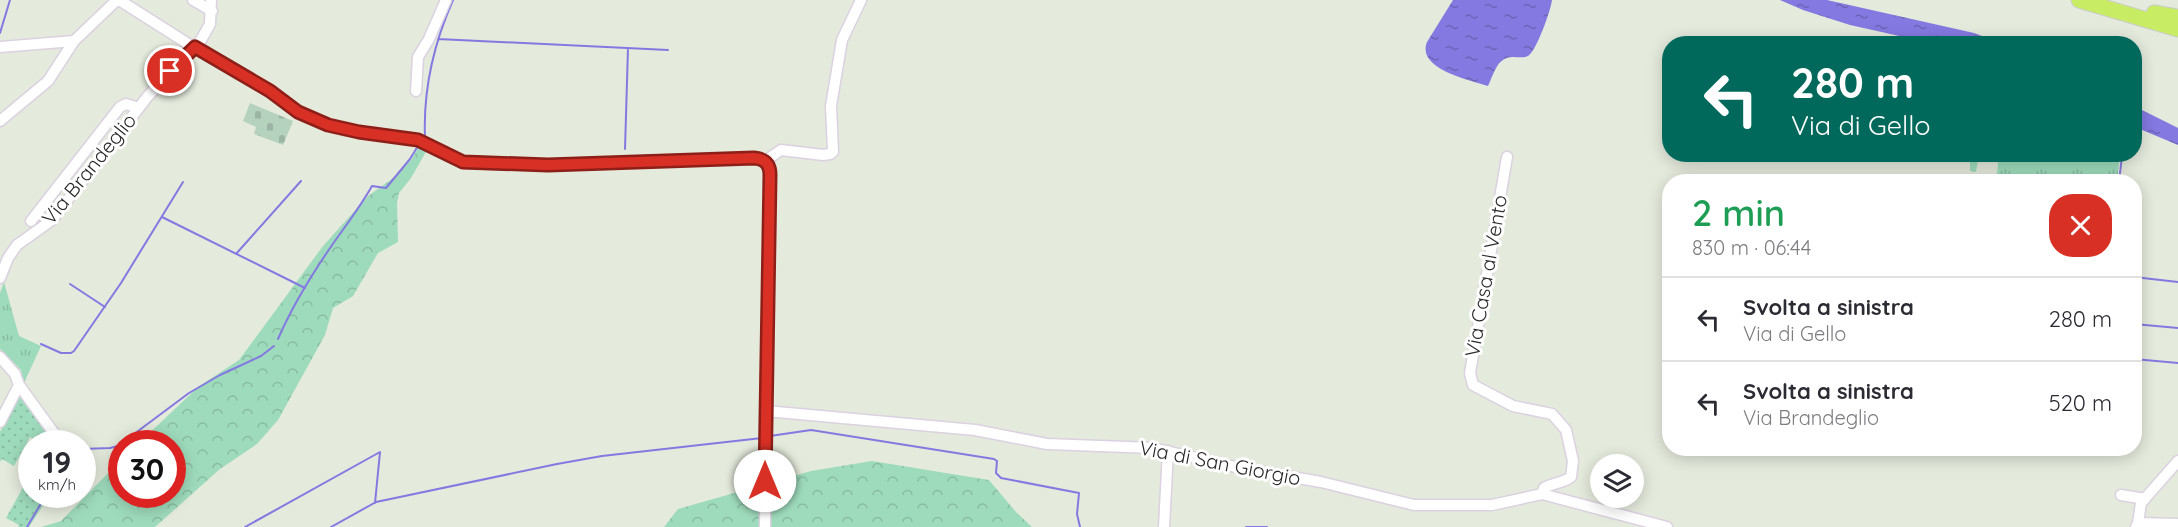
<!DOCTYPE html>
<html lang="it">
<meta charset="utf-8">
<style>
:root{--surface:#fff;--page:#f7f7f7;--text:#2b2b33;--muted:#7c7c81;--line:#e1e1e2}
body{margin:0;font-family:Quicksand,sans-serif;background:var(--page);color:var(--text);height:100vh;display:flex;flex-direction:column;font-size:22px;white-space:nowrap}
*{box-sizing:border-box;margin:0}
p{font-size:20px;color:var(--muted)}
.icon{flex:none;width:33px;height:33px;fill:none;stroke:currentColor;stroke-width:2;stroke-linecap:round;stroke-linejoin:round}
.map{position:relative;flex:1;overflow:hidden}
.sheet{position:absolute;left:1662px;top:174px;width:480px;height:282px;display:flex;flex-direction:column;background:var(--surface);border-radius:24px;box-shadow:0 3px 15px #0003}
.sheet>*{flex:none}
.hud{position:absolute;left:1662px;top:36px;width:480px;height:126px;border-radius:24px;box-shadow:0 3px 15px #0003;background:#00695c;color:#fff;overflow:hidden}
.tools{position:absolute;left:1590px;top:454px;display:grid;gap:12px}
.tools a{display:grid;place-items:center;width:54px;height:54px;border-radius:50%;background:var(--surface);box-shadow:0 3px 15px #0003;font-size:30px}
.speed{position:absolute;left:18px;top:430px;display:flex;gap:12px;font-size:30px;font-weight:700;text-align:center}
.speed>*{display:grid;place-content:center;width:78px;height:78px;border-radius:50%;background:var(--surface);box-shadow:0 3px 15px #0003;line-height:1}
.speed small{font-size:15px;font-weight:400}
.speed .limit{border:9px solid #d22;background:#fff;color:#111}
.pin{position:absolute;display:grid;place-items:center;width:51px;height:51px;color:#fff;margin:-26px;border:3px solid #fff;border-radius:50%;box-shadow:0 2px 6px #0007}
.me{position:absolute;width:66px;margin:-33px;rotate:0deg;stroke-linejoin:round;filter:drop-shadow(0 0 4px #0008)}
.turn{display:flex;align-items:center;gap:21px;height:126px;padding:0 30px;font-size:27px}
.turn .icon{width:78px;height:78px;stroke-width:2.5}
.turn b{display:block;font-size:42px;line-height:51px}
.round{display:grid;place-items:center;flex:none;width:63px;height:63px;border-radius:24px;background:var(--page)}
.summary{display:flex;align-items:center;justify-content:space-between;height:102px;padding:0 30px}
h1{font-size:36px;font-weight:600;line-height:45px;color:#1e9e55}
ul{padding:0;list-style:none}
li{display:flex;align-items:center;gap:18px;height:84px;padding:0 30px;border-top:2px solid var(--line)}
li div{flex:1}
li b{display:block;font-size:22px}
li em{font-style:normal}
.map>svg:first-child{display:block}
.grass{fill:url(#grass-tufts)}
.forest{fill:url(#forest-crowns)}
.cemetery{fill:url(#cemetery-stones)}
.park{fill:url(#park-dots)}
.water{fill:url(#water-ripples)}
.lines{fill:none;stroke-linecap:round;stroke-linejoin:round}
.stream{stroke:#8479e1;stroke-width:2}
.minor-casing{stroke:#dbd1e0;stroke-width:13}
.highway-casing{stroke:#ccc;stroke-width:17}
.minor{stroke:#fff;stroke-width:10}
.highway{stroke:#c8ed64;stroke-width:15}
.route-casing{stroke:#8d1f18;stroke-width:15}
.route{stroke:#d93025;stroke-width:10}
.labels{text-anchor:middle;stroke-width:6;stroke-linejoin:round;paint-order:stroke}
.street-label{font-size:20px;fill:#292929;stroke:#fff}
</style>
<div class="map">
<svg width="2178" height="527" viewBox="0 0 2178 527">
<defs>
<pattern id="grass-tufts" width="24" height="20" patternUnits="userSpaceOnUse" patternTransform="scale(1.5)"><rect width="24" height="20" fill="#9edbbc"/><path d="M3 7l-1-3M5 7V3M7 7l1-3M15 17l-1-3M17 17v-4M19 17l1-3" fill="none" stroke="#88bca2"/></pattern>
<pattern id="forest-crowns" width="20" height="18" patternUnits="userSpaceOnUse" patternTransform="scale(1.5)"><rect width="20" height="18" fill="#9edbbc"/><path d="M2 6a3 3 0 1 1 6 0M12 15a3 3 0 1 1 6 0" fill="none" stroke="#88bca2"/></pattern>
<pattern id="cemetery-stones" width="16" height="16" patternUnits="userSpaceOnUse" patternTransform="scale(1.5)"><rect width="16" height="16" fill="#b5d2bf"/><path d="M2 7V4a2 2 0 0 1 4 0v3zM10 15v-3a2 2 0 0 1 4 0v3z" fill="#9cb4a4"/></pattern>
<pattern id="park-dots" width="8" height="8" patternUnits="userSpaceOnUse" patternTransform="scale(1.5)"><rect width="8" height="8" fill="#9edbbc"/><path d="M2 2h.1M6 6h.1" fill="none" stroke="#88bca2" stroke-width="1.8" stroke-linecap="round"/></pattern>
<pattern id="water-ripples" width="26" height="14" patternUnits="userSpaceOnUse" patternTransform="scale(1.5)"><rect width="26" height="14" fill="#8479e1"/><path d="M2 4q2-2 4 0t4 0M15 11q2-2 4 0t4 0" fill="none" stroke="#6c63b6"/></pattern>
</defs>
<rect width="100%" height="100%" fill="#e4eadc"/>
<path class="grass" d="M 2117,154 L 2119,163 L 2117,181 L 2029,181 L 2030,177 L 2024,175 L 2019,181 L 2003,181 L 2003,176 L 1997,174 L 1998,162 L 1978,160 L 1976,172 L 1970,171 L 1970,155 Z
M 4,282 L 19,336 L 41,346 L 24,383 L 21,370 L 0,349 L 0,293 Z"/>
<path class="forest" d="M 419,147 L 427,150 L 411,178 L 399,193 L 397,203 L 398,242 L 378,253 L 353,296 L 333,308 L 325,335 L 278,420 L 257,444 L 220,469 L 155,527 L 41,527 L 61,521 L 121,460 L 122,495 L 172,495 L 172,444 L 138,444 L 198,387 L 239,360 L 323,246 L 368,196 L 396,176 L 411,160 Z
M 872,461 L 989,480 L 1016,512 L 1032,527 L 664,527 L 678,509 L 811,471 Z"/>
<path class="cemetery" d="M 250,103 L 293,121 L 283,145 L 254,134 L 256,127 L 243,121 Z"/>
<path class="park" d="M 21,393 L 55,444 L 40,444 L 40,442 L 30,437 L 14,466 L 2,459 L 0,462 L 0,432 Z
M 26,482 L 31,485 L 32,495 L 50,495 L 29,527 L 18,527 L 19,525 L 6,518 Z"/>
<path class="water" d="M 1453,0 L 1552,0 C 1551,10 1536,52 1528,56 C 1524,58 1518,57 1514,57 C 1497,56 1494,74 1488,86 C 1470,80 1416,69 1427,42 Z
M 1780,0 L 1827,0 L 1974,33 L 2001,43 L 1931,43 L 1850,25 L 1803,10 Z
M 2134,106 L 2178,128 L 2178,145 L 2135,127 Z"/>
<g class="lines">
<path class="stream" d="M 0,33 L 10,0
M 438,39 L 668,50
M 425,138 C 423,90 434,43 453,0
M 625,149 L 628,48
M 2119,182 L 2122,156
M 162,217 L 305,288
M 236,254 L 301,181
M 2134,277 L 2178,282
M 70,284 L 105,307
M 2134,324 L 2178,328
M 278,339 C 291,309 309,279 328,251 C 343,229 359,209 372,186 L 386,188 L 410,159 L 418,146
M 41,344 L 61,353 L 71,353 L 74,351 L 121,283 L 183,182
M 2134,359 L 2178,363
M 770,436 L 811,430 L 994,459 L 997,461 L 996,473 L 1001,478 L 1079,493 L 1077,514 L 1080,527
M 82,449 L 110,448 L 118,446 L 189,393 L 220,375 L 261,356 L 274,346
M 27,527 L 46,495
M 245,527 L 380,452 L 375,503
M 331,527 L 376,502 L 557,464 L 602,456 L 762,438
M 1246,527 L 1267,527"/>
<g class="minor-casing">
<path id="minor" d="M 119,0 L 201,52 L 270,91 L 299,112 L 328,125 L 359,132 L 418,140 L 463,163 L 548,165 L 754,158 L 765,161
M 193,0 L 212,11
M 0,47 L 74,41
M 416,91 L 418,57 L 429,39 L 446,0
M 0,121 L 48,81 L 74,41 L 117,0
M 1507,157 L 1470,373 L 1473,385 L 1513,406 L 1552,414 L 1566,430 L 1573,461 L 1571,477 C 1563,483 1553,483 1544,488 L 1542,494
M 765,161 L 769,166 L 770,175 L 766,411 L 975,430 L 1047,444 L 1153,448 L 1235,467 L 1321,482 L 1414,505 L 1492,505 L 1542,494 L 1667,527
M 765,161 L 781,150 L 823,155 L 830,154 L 833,152 L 831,106 L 842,40 L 861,0
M 31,221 L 120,107 L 126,104 L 139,108
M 0,278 L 8,258 L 17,245 L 52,220 L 148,96 L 201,40 L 210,24 L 211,0
M 0,357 L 15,374 L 19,385 L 0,422
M 19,385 L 56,436
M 2121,495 L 2145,499
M 2138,523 L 2141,503 L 2178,461
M 765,527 L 766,411
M 1164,527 L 1168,451
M 2136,527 L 2138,523 L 2178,524"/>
</g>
<g class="highway-casing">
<path id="highway" d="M 2079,0 L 2178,29
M 2154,13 L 2178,17"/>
</g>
<use href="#minor" class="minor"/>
<use href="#highway" class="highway"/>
</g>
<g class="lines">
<g class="route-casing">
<path id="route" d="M 170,71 L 195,47 L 270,91 L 298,112 L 328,125 L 359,132 L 418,140 L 463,162 L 548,165 L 754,158 C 765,159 770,164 770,175 L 765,481"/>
</g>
<use href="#route" class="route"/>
</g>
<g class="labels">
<g class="street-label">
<text transform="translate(89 169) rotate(-51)" y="7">Via Brandeglio</text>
<text transform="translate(1486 276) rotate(-80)" y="7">Via Casa al Vento</text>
<text transform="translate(1220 463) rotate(11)" y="7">Via di San Giorgio</text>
</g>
</g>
</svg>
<div class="tools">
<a><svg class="icon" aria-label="layers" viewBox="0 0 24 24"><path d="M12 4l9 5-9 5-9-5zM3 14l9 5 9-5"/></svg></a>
</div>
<div class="speed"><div>19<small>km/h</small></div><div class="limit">30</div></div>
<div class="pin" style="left:170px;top:71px;background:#d93025"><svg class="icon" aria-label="arrive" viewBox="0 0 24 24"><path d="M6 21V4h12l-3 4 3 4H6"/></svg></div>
<svg class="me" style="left:765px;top:481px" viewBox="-20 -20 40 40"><circle r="19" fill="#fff"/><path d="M0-13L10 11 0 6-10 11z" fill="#d93025"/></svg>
<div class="hud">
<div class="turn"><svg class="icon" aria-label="left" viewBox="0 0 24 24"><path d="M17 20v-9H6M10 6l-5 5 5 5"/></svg><div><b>280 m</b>Via di Gello</div></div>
</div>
<section class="sheet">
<div class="summary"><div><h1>2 min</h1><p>830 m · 06:44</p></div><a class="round" style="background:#d93025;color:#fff"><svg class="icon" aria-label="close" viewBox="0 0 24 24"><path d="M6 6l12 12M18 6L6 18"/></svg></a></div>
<ul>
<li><svg class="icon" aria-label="left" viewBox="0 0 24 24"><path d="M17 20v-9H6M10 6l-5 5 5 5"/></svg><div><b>Svolta a sinistra</b><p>Via di Gello</p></div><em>280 m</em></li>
<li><svg class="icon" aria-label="left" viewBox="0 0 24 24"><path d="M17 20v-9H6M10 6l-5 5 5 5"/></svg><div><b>Svolta a sinistra</b><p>Via Brandeglio</p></div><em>520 m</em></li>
</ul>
</section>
</div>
